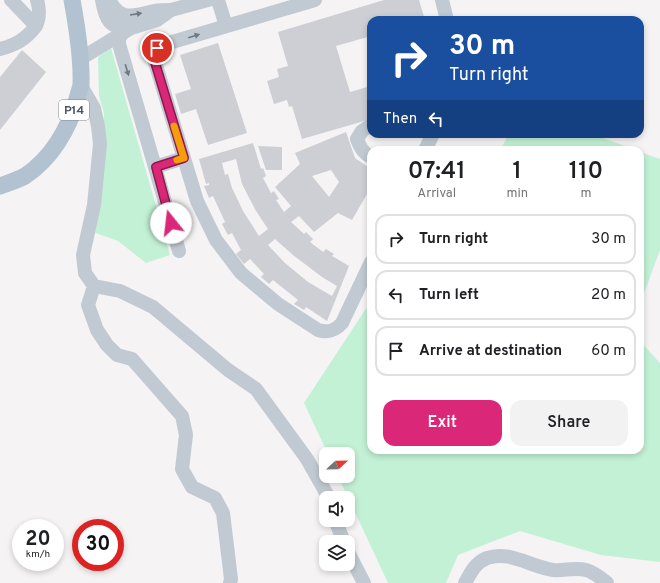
<!DOCTYPE html>
<style>
:root{--surface:#fff;--page:#f2f2f2;--text:#202124;--muted:#757577;--line:#e0e0e0;--accent:#db2777}
body{margin:0;font-family:Overpass,sans-serif;background:var(--page);color:var(--text);height:100vh;display:flex;flex-direction:column;font-size:15px;white-space:nowrap}
*{box-sizing:border-box;margin:0}
p{font-size:13px;color:var(--muted)}
.icon{flex:none;width:22px;height:22px;fill:none;stroke:currentColor;stroke-width:2;stroke-linecap:round;stroke-linejoin:round}
.map{position:relative;flex:1;overflow:hidden}
.sheet{position:absolute;left:367px;top:146px;width:277px;height:308px;display:flex;flex-direction:column;background:var(--surface);border-radius:12px;box-shadow:0 2px 6px #0003}
.sheet>*{flex:none}
.top-card{position:absolute;left:367px;top:16px;width:277px;height:122px;border-radius:12px;box-shadow:0 2px 6px #0003;background:#1a4fa0;color:#fff;overflow:hidden}
.needle{width:26px;rotate:68deg}
.controls{position:absolute;left:319px;top:447px;display:grid;gap:8px}
.controls a{display:grid;place-items:center;width:36px;height:36px;border-radius:8px;background:var(--surface);box-shadow:0 2px 6px #0003;font-size:20px}
.speed{position:absolute;left:12px;top:519px;display:flex;gap:8px;font-size:20px;font-weight:700;text-align:center}
.speed>*{display:grid;place-content:center;width:52px;height:52px;border-radius:50%;background:var(--surface);box-shadow:0 2px 6px #0003;line-height:1}
.speed small{font-size:10px;font-weight:400}
.speed .limit{border:6px solid #d22;background:#fff;color:#111}
.pin{position:absolute;display:grid;place-items:center;width:34px;height:34px;color:#fff;margin:-17px;border:2px solid #fff;border-radius:50%;box-shadow:0 1px 4px #0007}
.me{position:absolute;width:44px;margin:-22px;rotate:344deg;stroke-linejoin:round;filter:drop-shadow(0 0 3px #0008)}
.turn{display:flex;align-items:center;gap:14px;height:84px;padding:0 16px;font-size:18px}
.turn .icon{width:52px;height:52px;stroke-width:2.5}
.turn b{display:block;font-size:28px;line-height:34px}
.then{display:flex;align-items:center;height:38px;padding:0 16px;background:#0003;gap:8px;font-size:15px}
.eta{display:flex;justify-content:space-evenly;align-items:center;height:68px;text-align:center}
.eta b{font-size:24px;font-weight:600;line-height:28px}
.action{display:flex;gap:8px;margin-top:auto;padding:8px 16px}
.action a{flex:1;height:46px;border-radius:12px;background:var(--accent);color:#fff;font-size:16px;font-weight:600;line-height:46px;text-align:center}
.action a+a{background:var(--page);color:var(--text)}
ul{padding:0;list-style:none}
li{display:flex;align-items:center;gap:12px;height:50px;margin:0 8px 6px;padding:0 8px;border:2px solid var(--line);border-radius:12px}
li div{flex:1}
li b{display:block;font-size:15px}
li em{font-style:normal}
.map>svg:first-child{display:block}
.green{fill:#c3f1d5}
.building{fill:#cdcfd5;fill-rule:evenodd}
.lines{fill:none;stroke-linecap:round;stroke-linejoin:round}
.minor{stroke:#c1cad2;stroke-width:14}
.major{stroke:#b3c2d1;stroke-width:17}
.oneway{fill:#6e7983}
.route-casing{stroke:#8e194d;stroke-width:10}
.route{stroke:#db2777;stroke-width:7}
.slow{stroke:#f59e0b;stroke-width:7}
.labels{text-anchor:middle;stroke-width:3.5;stroke-linejoin:round;paint-order:stroke}
.shield{fill:#fff;stroke:#808990;stroke-width:1}
.shield-label{font-size:12px;font-weight:bold;fill:#4a5661}
</style>
<div class="map">
<svg width="660" height="583" viewBox="0 0 660 583">
<rect width="100%" height="100%" fill="#f5f3f3"/>
<path class="green" d="M 111,48 L 170,255 L 146,263 L 118,241 L 93,232 L 104,148 L 104,113 L 99,96 L 98,57 Z
M 509,134 L 592,134 L 636,150 L 500,150 Z
M 640,152 L 660,159 L 660,250 L 640,304 Z
M 371,301 L 371,450 L 640,450 L 640,341 L 660,363 L 660,562 L 601,555 L 520,531 L 458,555 L 446,583 L 388,583 L 338,476 L 348,476 L 348,454 L 328,454 L 304,403 Z"/>
<path class="building" d="M 384,0 L 419,0 L 425,20 L 371,20 L 371,36 L 336,46 L 350,92 L 371,86 L 371,119 L 302,139 L 292,106 L 289,107 L 287,100 L 274,104 L 267,81 L 279,77 L 277,69 L 288,66 L 278,32 Z
M 218,43 L 247,133 L 208,145 L 196,109 L 181,114 L 175,94 L 191,89 L 180,55 Z
M 22,50 L 46,72 L 0,130 L 0,77 Z
M 346,132 L 355,158 L 371,169 L 371,187 L 352,220 L 338,213 L 314,232 L 299,216 L 291,222 L 304,234 L 306,232 L 313,239 L 310,242 L 323,252 L 326,249 L 334,254 L 332,256 L 349,266 L 327,321 L 306,307 L 304,310 L 294,304 L 298,300 L 273,280 L 269,284 L 261,277 L 264,274 L 250,259 L 244,264 L 236,254 L 241,250 L 232,233 L 228,235 L 222,224 L 225,222 L 213,196 L 209,198 L 204,186 L 209,185 L 209,183 L 206,184 L 199,159 L 253,143 L 261,169 L 263,168 L 266,176 L 263,178 L 271,193 L 274,191 L 279,199 L 276,200 L 284,212 L 291,206 L 275,187 L 300,164 L 295,153 ZM 236,159 L 242,184 L 256,211 L 268,229 L 259,236 L 243,211 L 232,188 L 228,174 L 225,175 L 222,163 ZM 331,170 L 339,182 L 329,197 L 312,176 ZM 275,239 L 293,255 L 322,277 L 337,286 L 332,296 L 308,282 L 285,263 L 268,245 Z
M 258,146 L 282,147 L 282,170 L 266,170 Z"/>
<g class="lines">
<path class="minor" d="M 102,0 C 105,19 110,30 131,28
M 109,0 C 122,23 133,15 155,11 C 160,10 165,10 170,10
M 218,0 L 226,26
M 315,0 L 162,45 C 156,49 154,52 154,59 L 197,201 L 216,240 L 241,273 L 278,304 L 318,330 C 328,333 335,331 342,323 L 371,262
M 442,0 L 447,20
M 36,26 C 40,17 40,10 37,0
M 122,34 L 119,39 L 119,44 L 155,167 L 179,251
M 0,49 C 16,45 26,39 36,26 L 11,0
M 80,59 L 131,28 L 157,20 L 171,10 L 208,0
M 81,86 L 94,108 L 98,126 L 100,144 L 94,205 L 83,255 L 85,273 L 94,286 L 120,291 L 153,307 L 228,370 L 256,389 L 307,459 L 329,498
M 371,125 L 362,131 L 357,139 C 360,147 363,153 371,157
M 425,150 L 433,134
M 155,167 L 184,158
M 94,286 L 88,305 L 97,330 L 107,345 L 117,355 L 132,359 L 182,416 L 186,435 L 182,469 L 192,487 L 215,498 L 223,513 L 231,579 L 230,583
M 335,520 L 344,542
M 348,552 L 364,583
M 465,583 C 471,572 475,563 487,558 C 509,550 531,567 553,570 C 564,571 575,567 586,570 C 594,572 601,578 607,583"/>
<path class="major" d="M 0,186 C 8,183 18,180 25,176 C 51,159 69,129 77,99 C 78,95 80,89 81,85 C 82,57 77,27 72,0"/>
</g>
<defs><path id="oneway-solid" d="M-6-.8H1V-3.2L6.5 0L1 3.2V.8H-6Z"/></defs>
<g class="oneway">
<use href="#oneway-solid" transform="translate(136 14) rotate(-9)"/>
<use href="#oneway-solid" transform="translate(194 36) rotate(-17)"/>
<use href="#oneway-solid" transform="translate(127 70) rotate(73)"/>
</g>
<g class="lines">
<g class="route-casing">
<path id="route" d="M 157,48 L 154,53 L 154,59 L 184,158 L 156,167 L 171,223"/>
</g>
<use href="#route" class="route"/>
<path class="slow" d="M 174,126 L 184,158 L 177,160"/>
</g>
<g class="labels">
<rect class="shield" x="59" y="100" width="30" height="20" rx="3"/>
<g class="shield-label">
<text x="74" y="114">P14</text>
</g>
</g>
</svg>
<div class="controls">
<a><svg class="needle" viewBox="-14 -14 28 28"><path d="M0-13l5 13h-10z" fill="#e53935"/><path d="M0 13l5-13h-10z" fill="#757577"/></svg></a>
<a><svg class="icon" aria-label="sound" viewBox="0 0 24 24"><path d="M4 9h4l5-4v14l-5-4H4zM17 9q2 3 0 6"/></svg></a>
<a><svg class="icon" aria-label="layers" viewBox="0 0 24 24"><path d="M12 4l9 5-9 5-9-5zM3 14l9 5 9-5"/></svg></a>
</div>
<div class="speed"><div>20<small>km/h</small></div><div class="limit">30</div></div>
<div class="pin" style="left:157px;top:48px;background:#d93025"><svg class="icon" aria-label="arrive" viewBox="0 0 24 24"><path d="M6 21V4h12l-3 4 3 4H6"/></svg></div>
<svg class="me" style="left:171px;top:223px" viewBox="-20 -20 40 40"><circle r="19" fill="#fff"/><path d="M0-13L10 11 0 6-10 11z" fill="#db2777"/></svg>
<div class="top-card">
<div class="turn"><svg class="icon" aria-label="right" viewBox="0 0 24 24"><path d="M7 20v-9h11M14 6l5 5-5 5"/></svg><div><b>30 m</b>Turn right</div></div>
<div class="then">Then<svg class="icon" aria-label="left" viewBox="0 0 24 24"><path d="M17 20v-9H6M10 6l-5 5 5 5"/></svg></div>
</div>
<section class="sheet">
<div class="eta">
<div><b>07:41</b><p>Arrival</p></div>
<div><b>1</b><p>min</p></div>
<div><b>110</b><p>m</p></div>
</div>
<ul>
<li><svg class="icon" aria-label="right" viewBox="0 0 24 24"><path d="M7 20v-9h11M14 6l5 5-5 5"/></svg><div><b>Turn right</b></div><em>30 m</em></li>
<li><svg class="icon" aria-label="left" viewBox="0 0 24 24"><path d="M17 20v-9H6M10 6l-5 5 5 5"/></svg><div><b>Turn left</b></div><em>20 m</em></li>
<li><svg class="icon" aria-label="arrive" viewBox="0 0 24 24"><path d="M6 21V4h12l-3 4 3 4H6"/></svg><div><b>Arrive at destination</b></div><em>60 m</em></li>
</ul>
<div class="action"><a>Exit</a><a>Share</a></div>
</section>
</div>
